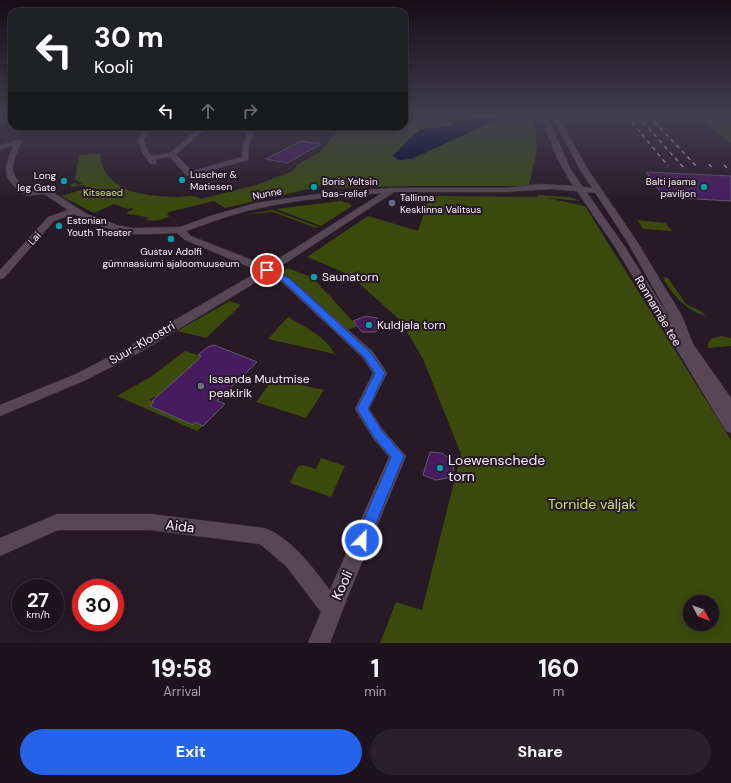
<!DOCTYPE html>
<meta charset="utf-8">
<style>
:root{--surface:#1d131c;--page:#2a2029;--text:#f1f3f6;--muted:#a09ea3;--line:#3b323b;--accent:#2563eb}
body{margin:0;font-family:"DM Sans",sans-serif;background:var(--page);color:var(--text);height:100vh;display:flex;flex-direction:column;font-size:15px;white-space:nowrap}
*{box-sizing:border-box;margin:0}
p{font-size:13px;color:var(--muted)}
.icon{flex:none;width:22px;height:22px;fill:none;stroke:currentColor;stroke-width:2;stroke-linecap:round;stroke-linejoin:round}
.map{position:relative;height:643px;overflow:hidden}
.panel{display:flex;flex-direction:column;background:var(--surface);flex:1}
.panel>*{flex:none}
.hud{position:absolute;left:8px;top:8px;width:400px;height:122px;border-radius:12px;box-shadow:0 2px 10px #0003,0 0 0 1px var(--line);background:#202124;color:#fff;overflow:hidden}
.needle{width:26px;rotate:131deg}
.buttons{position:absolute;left:683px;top:595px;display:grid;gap:8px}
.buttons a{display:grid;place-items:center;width:36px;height:36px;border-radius:50%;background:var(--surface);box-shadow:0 2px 10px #0003,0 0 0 1px var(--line);font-size:20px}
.speed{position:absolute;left:12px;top:579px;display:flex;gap:8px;font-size:20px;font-weight:700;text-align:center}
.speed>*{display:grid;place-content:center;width:52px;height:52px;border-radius:50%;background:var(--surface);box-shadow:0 2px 10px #0003,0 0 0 1px var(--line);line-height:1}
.speed small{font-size:10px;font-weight:400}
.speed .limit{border:6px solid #d22;background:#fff;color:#111}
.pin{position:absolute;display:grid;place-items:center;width:34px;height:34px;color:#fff;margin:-17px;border:2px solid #fff;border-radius:50%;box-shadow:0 1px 4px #0007}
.me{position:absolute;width:44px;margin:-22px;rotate:23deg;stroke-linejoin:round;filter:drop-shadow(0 0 3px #0008)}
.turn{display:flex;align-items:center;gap:14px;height:84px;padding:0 20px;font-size:18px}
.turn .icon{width:52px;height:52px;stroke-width:2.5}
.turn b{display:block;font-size:28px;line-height:34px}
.lanes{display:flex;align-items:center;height:38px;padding:0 20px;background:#0003;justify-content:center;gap:20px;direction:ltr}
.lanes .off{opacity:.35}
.eta{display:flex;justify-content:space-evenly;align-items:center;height:68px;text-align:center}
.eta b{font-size:24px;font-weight:800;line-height:28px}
.action{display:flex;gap:8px;margin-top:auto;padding:8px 20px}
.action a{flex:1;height:46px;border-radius:24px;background:var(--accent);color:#fff;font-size:16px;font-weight:800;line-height:46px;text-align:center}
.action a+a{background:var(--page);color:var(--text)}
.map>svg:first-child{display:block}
.green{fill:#3b490d;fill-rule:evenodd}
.water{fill:#00002c}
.building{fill:#471b60;stroke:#64596c}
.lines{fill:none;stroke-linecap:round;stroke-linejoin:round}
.street-casing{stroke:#3d333d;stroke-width:1}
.secondary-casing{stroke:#3d333d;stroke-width:1}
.street{fill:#564656;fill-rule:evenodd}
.secondary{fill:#564656;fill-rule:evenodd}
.rail{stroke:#beb3be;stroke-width:1.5;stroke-dasharray:4 4;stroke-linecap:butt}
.route{fill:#2563eb;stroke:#184099}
.culture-dot{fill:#0f9aa8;stroke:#271926;stroke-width:1.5}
.service-dot{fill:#5c6f8a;stroke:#271926;stroke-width:1.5}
.worship-dot{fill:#6b7280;stroke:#271926;stroke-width:1.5}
.labels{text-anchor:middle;stroke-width:4;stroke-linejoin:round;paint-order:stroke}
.far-poi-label{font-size:10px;fill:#f7edf7;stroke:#271926;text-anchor:start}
.far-park-label{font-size:10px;fill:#c5e66e;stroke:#271926}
.far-street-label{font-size:10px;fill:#f7edf7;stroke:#271926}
.poi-label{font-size:12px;fill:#f7edf7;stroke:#271926;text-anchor:start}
.street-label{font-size:12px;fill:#f7edf7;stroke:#271926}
.near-poi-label{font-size:14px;fill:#f7edf7;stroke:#271926;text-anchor:start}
.near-park-label{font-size:14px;fill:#c5e66e;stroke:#271926}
.near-street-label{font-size:14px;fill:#f7edf7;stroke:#271926}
</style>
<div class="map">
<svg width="731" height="643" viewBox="0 0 731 643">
<rect width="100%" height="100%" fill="#271926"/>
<path class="green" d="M 404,116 L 534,116 L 537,149 L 529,186 L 411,186 L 340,188 L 322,186 L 225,208 L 214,201 L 169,212 L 167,215 L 170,216 C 162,220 155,222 146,220 L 149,218 C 141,215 134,216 126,213 L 134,209 L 131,208 L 128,209 L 114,204 L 94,213 L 61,196 L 88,188 L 83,185 L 71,187 L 71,185 L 68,185 L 76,183 L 77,185 L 82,184 L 75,179 L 79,155 L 100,153 C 101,157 101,164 103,168 C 117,195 151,196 177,197 C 185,197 194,194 201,199 L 256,185 L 293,171 L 297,165 L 320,152 L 342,126 L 404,126 Z
M 697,116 L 731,116 L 731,143 Z
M 538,195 L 569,197 L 581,201 L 547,198 L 585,206 L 731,440 L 731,643 L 380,643 L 396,602 L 422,610 L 461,454 L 423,359 L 401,321 L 350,275 L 307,257 L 368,216 L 418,231 L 428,201 L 437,196 L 538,197 ZM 690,602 L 712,602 L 712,624 L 690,624 Z
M 340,201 L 349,203 L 352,206 L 321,226 L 276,209 Z
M 273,210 L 319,227 L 316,228 L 273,212 L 242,215 Z
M 637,220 L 665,223 L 672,231 L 643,229 Z
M 288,268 L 308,276 L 315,280 L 357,326 L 348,330 L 281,272 Z
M 663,277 L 668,278 L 686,304 L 702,312 L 706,316 C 686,310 672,296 663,277 Z
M 230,301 L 241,305 L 206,338 L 177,331 Z
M 288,317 C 304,326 326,337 335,354 L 268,339 Z
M 721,336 L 731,338 L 731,346 L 708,348 L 708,343 L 711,339 Z
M 185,351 L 201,356 L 199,359 L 202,360 L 190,371 L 186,370 L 184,372 L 187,373 L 158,399 L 154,397 L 150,400 L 154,402 L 151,406 L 154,408 L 156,406 L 203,426 L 197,431 L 117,396 L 152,376 Z
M 273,379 L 324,390 L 306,418 L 256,402 Z
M 321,458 L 345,466 L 331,497 L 290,483 L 298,466 L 303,465 L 316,469 Z"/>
<path class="water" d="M 468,116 L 496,116 L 499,119 L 411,159 L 399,160 L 393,156 L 409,139 L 421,129 L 445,127 L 468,119 L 469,117 Z"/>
<path class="building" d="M 301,141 L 321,144 L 287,163 L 266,159 Z
M 646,172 L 731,176 L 731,201 L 664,197 Z
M 366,316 L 377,318 L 383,324 L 379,330 L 375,332 L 362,332 L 353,321 Z
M 214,345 L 257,362 L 217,401 L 225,404 L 203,426 L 195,422 L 193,425 L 150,406 L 154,402 L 152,401 L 199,359 L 201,356 L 198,355 L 208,347 Z
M 430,452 L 442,453 L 451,460 L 454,470 L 447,478 L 436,480 L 423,475 Z"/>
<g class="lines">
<g class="street-casing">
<path id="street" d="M 0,116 L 3,116 L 12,122 L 12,126 L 14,126 L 10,126 L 0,119 Z
M 148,126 L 155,126 L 149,132 L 144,140 L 148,152 L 152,156 L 170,153 L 201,126 L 208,126 L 176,155 L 192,171 L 242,157 L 243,145 L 247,134 L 232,126 L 240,126 L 254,133 L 249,145 L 248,160 L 190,176 L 187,176 L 170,157 L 155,159 L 157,162 L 156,164 L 150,164 L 142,152 L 138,140 L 144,130 Z
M 17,140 L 22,141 C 11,166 6,175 31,191 L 48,189 L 87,214 L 120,226 L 133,228 L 180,227 L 210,216 L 256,203 L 324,193 L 392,188 L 506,188 L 540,184 L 576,186 L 598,189 L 602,191 L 598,193 L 552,189 L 506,192 L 394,192 L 275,270 L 291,279 L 373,352 L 387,373 L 369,409 L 383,430 L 406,456 L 348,596 L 330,643 L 308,643 L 321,612 L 286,566 L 260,544 L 150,530 L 58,530 L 0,556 L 0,538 L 57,514 L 150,514 L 264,528 C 292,538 312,567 330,590 L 389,457 L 373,438 L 355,409 L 373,373 L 363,358 L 283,283 L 268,275 L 142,351 L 86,380 L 0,416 L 0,405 L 76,374 L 132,345 L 259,271 L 185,240 L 177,233 C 163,233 147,235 133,234 C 116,232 89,223 74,214 L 54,221 L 4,278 L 0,279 L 0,270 L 48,217 L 68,210 L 44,194 L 27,196 C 3,180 1,171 14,145 L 0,150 L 0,146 ZM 382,193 L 267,266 L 191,236 L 186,231 C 209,223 232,214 256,209 C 298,199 340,196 382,193 Z"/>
</g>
<g class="secondary-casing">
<path id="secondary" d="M 541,116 L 547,116 L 571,170 L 625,247 L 673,323 L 628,243 L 579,168 L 552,116 L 558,116 L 587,168 L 638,243 L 682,316 L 693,344 L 731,398 L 731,433 L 726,431 L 615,247 L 570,181 L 557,158 Z"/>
</g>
<use href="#street" class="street"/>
<use href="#secondary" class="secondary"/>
<path class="rail" d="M 615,116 L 620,123
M 627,116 L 668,166
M 638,116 L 684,168
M 649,116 L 698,168
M 709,164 L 713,169
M 724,165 L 729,170"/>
</g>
<linearGradient id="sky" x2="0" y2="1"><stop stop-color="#150e15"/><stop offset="0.56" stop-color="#413e52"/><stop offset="1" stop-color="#413e52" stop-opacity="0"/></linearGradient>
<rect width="731" height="206" fill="url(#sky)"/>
<path class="route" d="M 264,268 L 270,268 L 290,279 L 371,353 L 385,373 L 368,409 L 382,431 L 404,456 L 367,545 L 362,547 L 358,545 L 355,540 L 391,457 L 374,437 L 357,409 L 375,373 L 364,357 L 284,282 L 264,272 Z"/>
<g class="culture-dot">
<circle cx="182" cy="180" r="4"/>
<circle cx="64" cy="181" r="4"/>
<circle cx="314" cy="187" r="4"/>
<circle cx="704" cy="187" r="4"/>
<circle cx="59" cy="226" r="4"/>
<circle cx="171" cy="239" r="4"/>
<circle cx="314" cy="277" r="4"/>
<circle cx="369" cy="325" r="4"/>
<circle cx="440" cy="468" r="4"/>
</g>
<circle class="service-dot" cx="392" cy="203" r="4"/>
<circle class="worship-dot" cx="201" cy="386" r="4"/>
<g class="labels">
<g class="far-poi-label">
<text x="190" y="178">Luscher &amp;<tspan x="190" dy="12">Matiesen</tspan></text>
<text x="56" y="179" text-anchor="end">Long<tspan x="56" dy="12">leg Gate</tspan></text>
<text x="322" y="185">Boris Yeltsin<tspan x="322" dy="12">bas-relief</tspan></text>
<text x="696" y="185" text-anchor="end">Balti jaama<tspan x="696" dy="12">paviljon</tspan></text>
<text x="400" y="201">Tallinna<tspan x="400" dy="12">Kesklinna Valitsus</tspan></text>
<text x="67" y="224">Estonian<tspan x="67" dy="12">Youth Theater</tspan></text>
<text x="171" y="255" text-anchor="middle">Gustav Adolfi<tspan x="171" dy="12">gümnaasiumi ajaloomuuseum</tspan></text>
</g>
<g class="far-park-label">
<text x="103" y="196">Kitseaed</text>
</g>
<g class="far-street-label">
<text transform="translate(267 193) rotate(-11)" y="4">Nunne</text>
<text transform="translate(34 238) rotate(-48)" y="4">Lai</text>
</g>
<g class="poi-label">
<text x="322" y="281">Saunatorn</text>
<text x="377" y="329">Kuldjala torn</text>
<text x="209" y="383">Issanda Muutmise<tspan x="209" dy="14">peakirik</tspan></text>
</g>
<g class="street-label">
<text transform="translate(658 311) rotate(59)" y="4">Rannamäe tee</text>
<text transform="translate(142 343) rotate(-30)" y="4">Suur-Kloostri</text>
</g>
<g class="near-poi-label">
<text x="448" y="465">Loewenschede<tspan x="448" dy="16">torn</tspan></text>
</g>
<g class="near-park-label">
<text x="592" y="509">Tornide väljak</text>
</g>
<g class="near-street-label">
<text transform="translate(180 526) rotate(7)" y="5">Aida</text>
<text transform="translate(342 585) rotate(-65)" y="5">Kooli</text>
</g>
</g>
</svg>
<div class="buttons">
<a><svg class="needle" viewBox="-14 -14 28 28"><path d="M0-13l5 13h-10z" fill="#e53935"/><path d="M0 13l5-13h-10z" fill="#a09ea3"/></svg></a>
</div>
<div class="speed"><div>27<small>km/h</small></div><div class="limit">30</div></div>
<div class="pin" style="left:267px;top:270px;background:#d93025"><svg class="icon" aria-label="arrive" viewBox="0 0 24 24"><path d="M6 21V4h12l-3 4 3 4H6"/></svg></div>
<svg class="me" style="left:362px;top:540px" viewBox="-20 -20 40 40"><circle r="17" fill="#2563eb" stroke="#fff" stroke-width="3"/><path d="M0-11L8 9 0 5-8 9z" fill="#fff"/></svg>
<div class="hud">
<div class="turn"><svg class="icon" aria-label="left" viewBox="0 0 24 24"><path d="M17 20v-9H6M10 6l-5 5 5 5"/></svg><div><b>30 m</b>Kooli</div></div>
<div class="lanes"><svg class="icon" aria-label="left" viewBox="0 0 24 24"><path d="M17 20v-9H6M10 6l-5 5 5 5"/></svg><svg class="icon off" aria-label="ahead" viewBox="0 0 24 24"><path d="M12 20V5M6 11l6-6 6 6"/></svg><svg class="icon off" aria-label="right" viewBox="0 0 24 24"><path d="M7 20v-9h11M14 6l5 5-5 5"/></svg></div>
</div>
</div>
<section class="panel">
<div class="eta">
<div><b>19:58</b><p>Arrival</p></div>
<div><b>1</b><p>min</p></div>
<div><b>160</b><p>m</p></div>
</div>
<div class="action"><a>Exit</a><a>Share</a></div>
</section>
